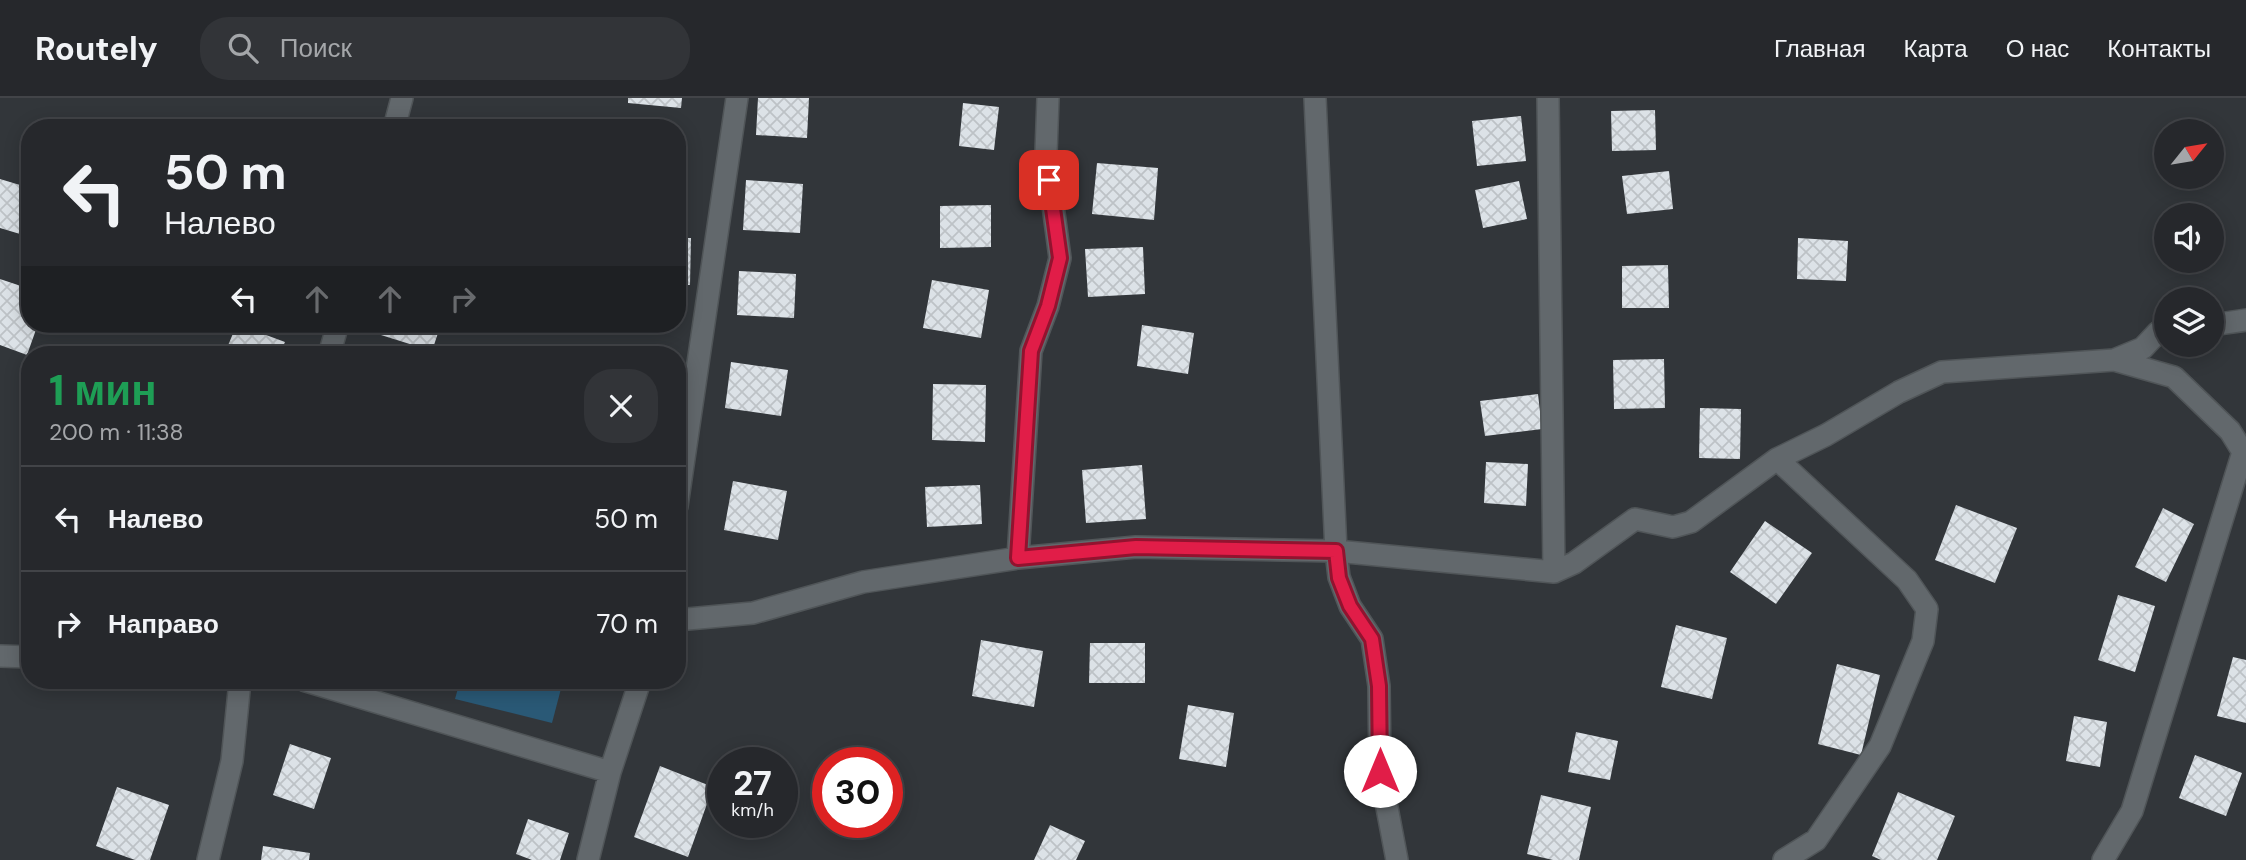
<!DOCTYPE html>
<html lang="ru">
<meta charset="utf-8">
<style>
:root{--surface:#26282c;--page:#323438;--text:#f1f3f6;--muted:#a4a6a9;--line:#424448}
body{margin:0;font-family:"DM Sans",sans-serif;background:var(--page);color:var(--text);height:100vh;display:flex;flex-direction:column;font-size:26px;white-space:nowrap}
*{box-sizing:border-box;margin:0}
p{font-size:23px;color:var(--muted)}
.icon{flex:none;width:38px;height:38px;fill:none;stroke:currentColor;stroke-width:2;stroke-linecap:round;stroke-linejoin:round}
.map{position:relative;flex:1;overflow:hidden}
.sheet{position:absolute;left:21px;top:248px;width:665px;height:343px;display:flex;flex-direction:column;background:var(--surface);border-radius:28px;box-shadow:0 4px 18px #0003,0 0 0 2px var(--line)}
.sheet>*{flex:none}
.hud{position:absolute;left:21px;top:21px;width:665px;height:214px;border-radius:28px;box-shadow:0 4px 18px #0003,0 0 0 2px var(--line);background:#26282c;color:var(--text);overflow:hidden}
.needle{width:46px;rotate:60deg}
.buttons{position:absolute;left:2154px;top:21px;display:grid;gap:14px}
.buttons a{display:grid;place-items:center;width:70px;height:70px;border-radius:50%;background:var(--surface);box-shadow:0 4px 18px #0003,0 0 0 2px var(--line);font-size:35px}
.speed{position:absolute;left:707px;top:649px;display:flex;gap:14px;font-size:35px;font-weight:700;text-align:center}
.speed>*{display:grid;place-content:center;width:91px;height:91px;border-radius:50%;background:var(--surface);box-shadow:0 4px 18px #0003,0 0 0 2px var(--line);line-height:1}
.speed small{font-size:18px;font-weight:400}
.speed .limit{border:10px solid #d22;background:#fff;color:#111}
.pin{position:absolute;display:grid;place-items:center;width:60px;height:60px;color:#fff;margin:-30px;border-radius:14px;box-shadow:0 4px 10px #0006}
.me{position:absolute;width:77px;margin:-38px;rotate:0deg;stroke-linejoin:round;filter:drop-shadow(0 0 5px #0008)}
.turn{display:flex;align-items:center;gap:24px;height:147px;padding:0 28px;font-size:32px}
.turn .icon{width:91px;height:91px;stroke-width:2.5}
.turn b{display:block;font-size:49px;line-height:60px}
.lanes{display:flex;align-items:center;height:66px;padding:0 28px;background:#0003;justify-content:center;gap:35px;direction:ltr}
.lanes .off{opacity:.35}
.round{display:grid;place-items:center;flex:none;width:74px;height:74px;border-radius:28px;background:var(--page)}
.overview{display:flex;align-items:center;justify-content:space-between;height:119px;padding:0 28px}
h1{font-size:42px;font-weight:800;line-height:52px;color:#1e9e55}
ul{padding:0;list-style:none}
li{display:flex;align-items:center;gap:21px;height:105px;padding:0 28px;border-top:2px solid var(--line)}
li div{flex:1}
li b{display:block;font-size:26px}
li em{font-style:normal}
header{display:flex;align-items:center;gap:42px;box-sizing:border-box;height:98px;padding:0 35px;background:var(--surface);border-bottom:2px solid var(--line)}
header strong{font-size:33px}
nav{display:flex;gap:38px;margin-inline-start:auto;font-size:24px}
.search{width:490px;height:63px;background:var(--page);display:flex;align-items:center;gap:18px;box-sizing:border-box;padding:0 24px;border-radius:28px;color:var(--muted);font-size:26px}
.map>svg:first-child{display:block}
.garden{fill:#2a5976}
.building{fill:url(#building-cross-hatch)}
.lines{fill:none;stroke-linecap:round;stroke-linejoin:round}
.street-casing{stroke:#505558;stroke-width:24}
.street{stroke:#62686c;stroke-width:21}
.route-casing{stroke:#92132f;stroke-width:18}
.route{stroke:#e11d48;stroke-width:12}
</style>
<header>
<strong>Routely</strong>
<div class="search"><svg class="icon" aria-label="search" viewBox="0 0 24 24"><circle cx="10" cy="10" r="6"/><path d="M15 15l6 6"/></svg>Поиск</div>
<nav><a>Главная</a><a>Карта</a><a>О нас</a><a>Контакты</a></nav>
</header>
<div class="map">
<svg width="2246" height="762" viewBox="0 0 2246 762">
<defs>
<pattern id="building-cross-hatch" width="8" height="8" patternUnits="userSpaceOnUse" patternTransform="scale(1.75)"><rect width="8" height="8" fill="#dce2e7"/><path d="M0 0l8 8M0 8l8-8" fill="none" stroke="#bdc2c6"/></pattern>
</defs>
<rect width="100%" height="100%" fill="#32363a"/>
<path class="garden" d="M 460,583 L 563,583 L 552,625 L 455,601 Z"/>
<path class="building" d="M 628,0 L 682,0 L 681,10 L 628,5 Z
M 758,0 L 809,0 L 807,40 L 756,37 Z
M 963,5 L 999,9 L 994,52 L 959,48 Z
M 1655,12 L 1656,52 L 1612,53 L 1611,13 Z
M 1521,18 L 1526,63 L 1477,68 L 1472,23 Z
M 500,22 L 500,30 L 429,30 L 431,23 Z
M 1097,65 L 1158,70 L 1154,122 L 1092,116 Z
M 677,67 L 687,68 L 681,115 L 677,115 Z
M 1669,73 L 1673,111 L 1627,116 L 1622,78 Z
M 0,81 L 30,90 L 30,139 L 0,130 Z
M 746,82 L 803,86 L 800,135 L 743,132 Z
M 1519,83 L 1527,121 L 1483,130 L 1475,92 Z
M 991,107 L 991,149 L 940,150 L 940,108 Z
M 677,140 L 691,140 L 690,187 L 677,187 Z
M 1798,140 L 1848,143 L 1846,183 L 1797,181 Z
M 1143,149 L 1145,196 L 1088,199 L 1085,151 Z
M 1668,167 L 1669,210 L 1622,210 L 1622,168 Z
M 739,173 L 796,176 L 794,220 L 737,217 Z
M 0,181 L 30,191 L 30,226 L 38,226 L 27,257 L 0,247 Z
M 932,182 L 989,192 L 981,240 L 923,230 Z
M 237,226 L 285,244 L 279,257 L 224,257 Z
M 385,226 L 441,226 L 432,253 L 381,237 Z
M 1142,227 L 1194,235 L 1188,276 L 1137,268 Z
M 1664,261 L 1665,310 L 1614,311 L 1613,262 Z
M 731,264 L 788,272 L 781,318 L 725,310 Z
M 933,286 L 986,287 L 985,344 L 932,342 Z
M 1538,296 L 1542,331 L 1485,338 L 1480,303 Z
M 1700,310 L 1741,311 L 1740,361 L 1699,360 Z
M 1486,364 L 1528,366 L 1526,408 L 1484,405 Z
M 1142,367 L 1146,421 L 1086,425 L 1082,372 Z
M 733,383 L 787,393 L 778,442 L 724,432 Z
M 980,387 L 982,426 L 927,429 L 925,389 Z
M 1956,407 L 2017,430 L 1995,485 L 1935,462 Z
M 2163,410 L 2194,426 L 2166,484 L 2135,469 Z
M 1765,423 L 1812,455 L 1776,506 L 1730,474 Z
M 2118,497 L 2155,508 L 2135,574 L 2098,562 Z
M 1676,527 L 1727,540 L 1712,601 L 1661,589 Z
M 981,542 L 1043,553 L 1034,609 L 972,598 Z
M 1090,545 L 1145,545 L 1145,585 L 1089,585 Z
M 2233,559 L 2246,562 L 2246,625 L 2217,618 Z
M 1837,566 L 1880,577 L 1861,657 L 1818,646 Z
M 1188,607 L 1234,615 L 1226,669 L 1179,661 Z
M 2074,618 L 2107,624 L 2100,669 L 2066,663 Z
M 1576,634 L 1618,643 L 1610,682 L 1568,674 Z
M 290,646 L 331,660 L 314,711 L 273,697 Z
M 2195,657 L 2242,675 L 2226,718 L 2179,700 Z
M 660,668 L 713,689 L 688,759 L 634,739 Z
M 117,689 L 169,707 L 150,762 L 135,762 L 96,748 Z
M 1898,694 L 1955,718 L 1937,762 L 1881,762 L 1872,758 Z
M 1541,697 L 1591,709 L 1579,762 L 1553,762 L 1527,756 Z
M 528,721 L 569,735 L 560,762 L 532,762 L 516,756 Z
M 1050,727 L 1085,743 L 1076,762 L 1034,762 Z
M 263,748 L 310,755 L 309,762 L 261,762 Z"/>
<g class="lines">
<g class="street-casing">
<path id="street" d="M 1315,0 L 1336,453 L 1339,479 L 1350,508 L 1372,541 L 1379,588 L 1380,673 L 1397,762
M 1548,0 L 1554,474
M 394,30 L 402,0
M 2212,227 L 2246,222
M 329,257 L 338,226
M 1777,361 L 1907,482 L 1927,511 L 1923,543 L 1880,648 L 1816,742 L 1784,762
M 677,408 L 737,0
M 1018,460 L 1031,253 L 1048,208 L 1060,160 L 1046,55 L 1048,0
M 677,522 L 753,515 L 863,484 L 1018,460 L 1136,449 L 1336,453 L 1554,474 L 1574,465 L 1635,421 L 1673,429 L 1691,424 L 1777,361 L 1826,337 L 1899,294 L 1942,274 L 2114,262 L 2143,250 L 2158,234 L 2166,233
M 0,558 L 30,559
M 306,583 L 610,674
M 208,762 L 232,663 L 240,583
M 588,762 L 610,674 L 640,583
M 2103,762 L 2132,713 L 2243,354 L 2230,333 L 2174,279 L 2114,262"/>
</g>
<use href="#street" class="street"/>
</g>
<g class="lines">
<g class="route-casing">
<path id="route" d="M 1049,82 L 1060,160 L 1048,208 L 1031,253 L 1018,460 L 1136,449 L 1336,453 L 1339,480 L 1350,508 L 1372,541 L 1379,588 L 1380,673"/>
</g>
<use href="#route" class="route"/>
</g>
</svg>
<div class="buttons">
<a><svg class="needle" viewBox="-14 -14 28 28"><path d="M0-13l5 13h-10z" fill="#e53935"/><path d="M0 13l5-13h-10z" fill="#a4a6a9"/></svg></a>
<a><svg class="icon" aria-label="sound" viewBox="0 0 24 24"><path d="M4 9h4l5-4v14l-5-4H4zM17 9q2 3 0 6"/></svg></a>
<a><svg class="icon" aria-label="layers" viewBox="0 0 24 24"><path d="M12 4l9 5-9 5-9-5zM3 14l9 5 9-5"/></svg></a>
</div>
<div class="speed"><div>27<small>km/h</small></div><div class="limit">30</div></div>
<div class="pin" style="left:1049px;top:82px;background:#d93025"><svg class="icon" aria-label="arrive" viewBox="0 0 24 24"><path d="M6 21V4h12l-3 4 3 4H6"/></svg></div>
<svg class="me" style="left:1380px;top:673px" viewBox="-20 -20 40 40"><circle r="19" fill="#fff"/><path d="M0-13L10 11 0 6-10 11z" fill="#e11d48"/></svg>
<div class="hud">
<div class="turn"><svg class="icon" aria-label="left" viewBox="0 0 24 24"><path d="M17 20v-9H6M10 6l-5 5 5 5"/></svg><div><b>50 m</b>Налево</div></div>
<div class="lanes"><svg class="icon" aria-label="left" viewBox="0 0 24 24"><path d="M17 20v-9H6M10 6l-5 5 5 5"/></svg><svg class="icon off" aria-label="ahead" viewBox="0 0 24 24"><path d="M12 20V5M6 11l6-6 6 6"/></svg><svg class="icon off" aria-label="ahead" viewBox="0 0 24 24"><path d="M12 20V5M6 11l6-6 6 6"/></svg><svg class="icon off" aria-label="right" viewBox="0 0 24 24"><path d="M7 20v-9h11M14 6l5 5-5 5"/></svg></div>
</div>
<section class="sheet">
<div class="overview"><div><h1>1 мин</h1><p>200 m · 11:38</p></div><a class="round"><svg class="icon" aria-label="close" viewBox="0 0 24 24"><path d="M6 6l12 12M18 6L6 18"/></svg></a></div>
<ul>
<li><svg class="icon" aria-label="left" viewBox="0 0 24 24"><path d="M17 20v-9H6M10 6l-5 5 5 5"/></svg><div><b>Налево</b></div><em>50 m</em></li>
<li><svg class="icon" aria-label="right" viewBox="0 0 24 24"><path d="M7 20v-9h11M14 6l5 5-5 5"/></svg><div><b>Направо</b></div><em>70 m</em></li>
</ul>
</section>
</div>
